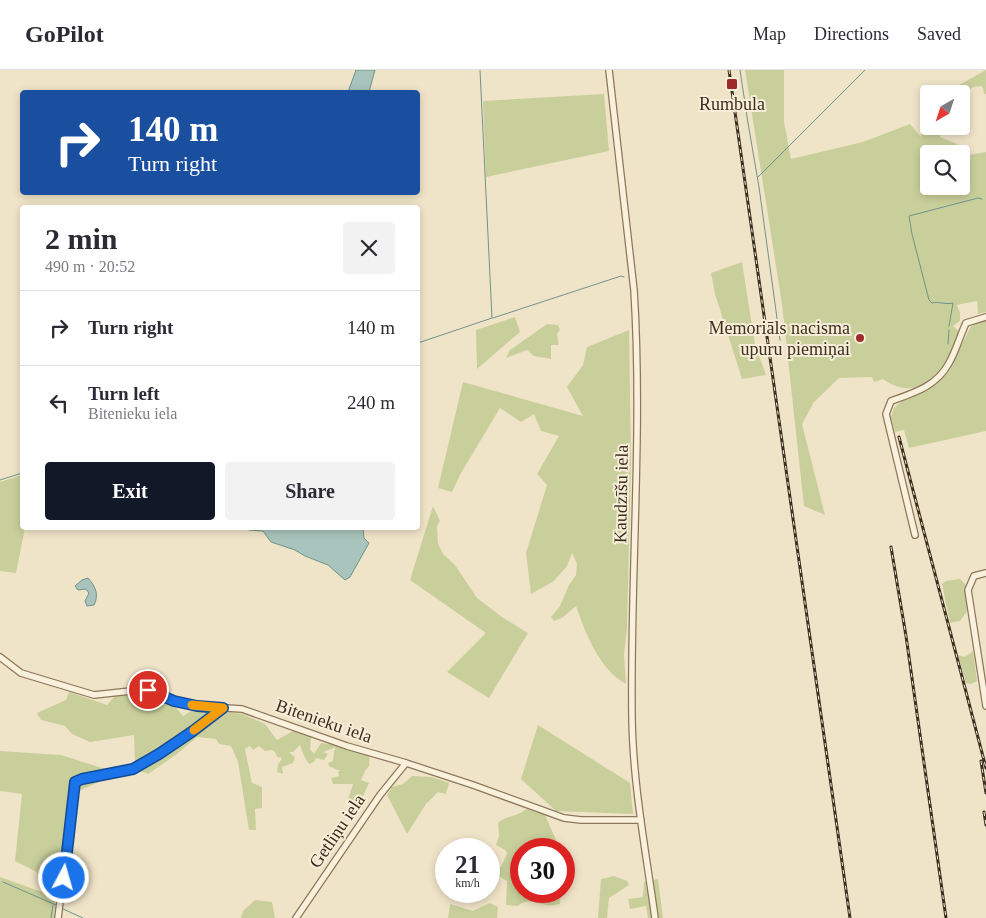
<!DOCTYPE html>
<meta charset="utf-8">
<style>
:root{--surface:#fff;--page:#f2f2f3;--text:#2b2b33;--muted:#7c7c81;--line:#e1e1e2;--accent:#111827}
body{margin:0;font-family:"Times New Roman",serif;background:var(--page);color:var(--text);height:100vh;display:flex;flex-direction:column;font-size:19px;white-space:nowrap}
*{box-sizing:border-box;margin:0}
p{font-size:16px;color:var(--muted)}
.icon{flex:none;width:28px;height:28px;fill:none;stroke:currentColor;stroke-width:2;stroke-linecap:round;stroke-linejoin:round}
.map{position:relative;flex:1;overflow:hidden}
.sheet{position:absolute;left:20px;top:135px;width:400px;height:325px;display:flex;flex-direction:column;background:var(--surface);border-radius:5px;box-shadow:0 2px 8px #0003}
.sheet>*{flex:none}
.banner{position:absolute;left:20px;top:20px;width:400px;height:105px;border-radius:5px;box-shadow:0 2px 8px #0003;background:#1a4fa0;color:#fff;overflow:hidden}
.needle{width:32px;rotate:219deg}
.buttons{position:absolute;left:920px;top:15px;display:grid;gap:10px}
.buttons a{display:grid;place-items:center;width:50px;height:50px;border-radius:5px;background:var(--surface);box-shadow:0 2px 8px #0003;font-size:25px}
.speed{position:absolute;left:435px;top:768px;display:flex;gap:10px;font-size:25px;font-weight:700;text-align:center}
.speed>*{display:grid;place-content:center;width:65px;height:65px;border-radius:50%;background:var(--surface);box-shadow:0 2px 8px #0003;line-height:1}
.speed small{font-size:12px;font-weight:400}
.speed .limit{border:8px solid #d22;background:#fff;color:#111}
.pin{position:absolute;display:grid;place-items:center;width:42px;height:42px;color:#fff;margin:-21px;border:2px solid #fff;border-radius:50%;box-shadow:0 1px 5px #0007}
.me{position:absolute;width:55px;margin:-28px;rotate:6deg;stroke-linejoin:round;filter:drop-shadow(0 0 4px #0008)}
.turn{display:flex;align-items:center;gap:18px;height:105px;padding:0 25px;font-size:22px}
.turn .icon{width:65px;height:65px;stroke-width:2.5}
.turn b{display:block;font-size:35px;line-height:42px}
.round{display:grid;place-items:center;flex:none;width:52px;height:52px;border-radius:5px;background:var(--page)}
.overview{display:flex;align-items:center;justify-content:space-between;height:85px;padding:0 25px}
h1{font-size:30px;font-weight:700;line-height:38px}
.primary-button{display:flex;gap:10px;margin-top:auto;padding:10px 25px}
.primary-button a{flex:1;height:58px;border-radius:5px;background:var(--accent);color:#fff;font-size:20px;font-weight:700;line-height:58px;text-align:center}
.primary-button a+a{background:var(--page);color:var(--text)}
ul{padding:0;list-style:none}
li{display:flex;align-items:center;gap:15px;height:75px;padding:0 25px;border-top:1px solid var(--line)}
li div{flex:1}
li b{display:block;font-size:19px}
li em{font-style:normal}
header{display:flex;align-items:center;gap:30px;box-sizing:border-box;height:70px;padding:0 25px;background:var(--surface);border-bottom:1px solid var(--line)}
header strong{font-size:24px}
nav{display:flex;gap:28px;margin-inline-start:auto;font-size:18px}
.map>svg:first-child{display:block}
.green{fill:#c9cf9b;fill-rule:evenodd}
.water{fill:#a9c4bc;stroke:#6f938a}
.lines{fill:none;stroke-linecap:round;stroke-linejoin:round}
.stream{stroke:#6f938a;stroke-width:1}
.minor-casing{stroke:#8d765c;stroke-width:8}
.minor{stroke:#faf1dc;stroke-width:5.5}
.rail-casing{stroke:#3d2e20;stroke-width:3}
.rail{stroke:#f7eed8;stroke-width:1;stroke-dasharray:4;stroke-linecap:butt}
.route-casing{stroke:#114b97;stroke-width:12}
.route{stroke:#1a73e8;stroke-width:9}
.slow{stroke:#f59e0b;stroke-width:9}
.poi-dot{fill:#9e2a2b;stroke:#f7eed8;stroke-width:2}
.labels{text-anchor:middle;stroke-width:4;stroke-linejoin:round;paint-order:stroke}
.poi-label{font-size:18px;fill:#3d2e20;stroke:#f7eed8}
.street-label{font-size:18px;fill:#3d2e20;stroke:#f7eed8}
</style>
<header>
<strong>GoPilot</strong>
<nav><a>Map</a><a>Directions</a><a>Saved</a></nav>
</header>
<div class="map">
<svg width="986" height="848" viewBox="0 0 986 848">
<rect width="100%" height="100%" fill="#f0e4c8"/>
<path class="green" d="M 745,0 L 784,0 L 784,52 L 791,89 L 863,72 L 910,54 L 921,67 L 921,54 L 929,47 L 929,56 L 940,56 L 940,67 L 957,74 L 963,86 L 986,82 L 986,242 L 978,244 L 977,231 L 957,235 L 960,243 L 960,251 L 953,256 L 959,261 C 954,273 949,286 943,297 C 930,320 904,325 883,309 L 874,312 L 872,307 L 839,308 L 814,332 L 802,354 L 825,445 L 804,436 L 782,234 ZM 929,84 L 961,84 L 961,116 L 929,116 Z
M 986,0 L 986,24 L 984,24 L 983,18 L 981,16 L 973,17 L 967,22 L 965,31 L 961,31 L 961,24 L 951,24 L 959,15 Z
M 604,24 L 609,81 L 486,107 L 483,31 Z
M 742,192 L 755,275 L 766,305 L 742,309 L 715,224 L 711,203 Z
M 515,247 L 520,262 L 477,299 L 476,260 Z
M 986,250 L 986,361 L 909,378 L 904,360 L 895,362 L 891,347 L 894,338 L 903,330 L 920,323 L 935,314 L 948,303 L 971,256 Z
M 547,254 L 558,255 L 560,260 L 557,264 L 559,275 L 551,275 L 551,289 L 534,286 L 527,280 L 506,288 L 510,280 Z
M 629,260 L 631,387 L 627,558 L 624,584 L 626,614 C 599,599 586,564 576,536 L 562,548 L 554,551 L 551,547 L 560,536 L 569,515 L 576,505 L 577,494 L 572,483 L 567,496 L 554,511 L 531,524 L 526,483 L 547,415 L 537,404 L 559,366 L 541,361 L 534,344 L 521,352 L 500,338 L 461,403 L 452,422 L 438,418 L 463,312 L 583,346 L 567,317 L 583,295 L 587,277 Z
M 22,405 L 22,458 L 25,458 L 16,503 L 0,501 L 0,412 Z
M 433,436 L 440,451 L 437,456 L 438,474 L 443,484 L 455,495 L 477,528 L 502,547 L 528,563 L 489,628 L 447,602 L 486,563 L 410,510 Z
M 960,509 L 967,516 L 968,540 L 960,551 L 950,553 L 942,514 L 946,511 Z
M 973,581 L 977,611 L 971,614 L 966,613 L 958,585 L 965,587 Z
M 69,622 L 107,635 L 115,626 L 148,622 L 174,635 L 183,646 L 194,639 L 211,639 L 242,644 L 265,654 L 277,670 L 293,661 L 311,667 L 310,679 L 314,684 L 321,673 L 340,675 L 370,684 L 369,696 L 365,701 L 361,710 L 369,713 L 361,731 L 355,731 L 351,734 L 347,732 L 353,714 L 333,714 L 331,708 L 339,706 L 338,702 L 340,700 L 337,700 L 329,696 L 328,693 L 333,691 L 334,681 L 336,677 L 323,682 L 328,684 L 324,690 L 316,688 L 314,692 L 309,694 L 304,686 L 300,675 L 293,682 L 289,682 L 295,687 L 293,693 L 282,697 L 283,704 L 277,702 L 278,695 L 282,688 L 277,687 L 275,682 L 272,680 L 265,681 L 259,676 L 253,680 L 250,676 L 245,679 L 252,713 L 262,717 L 262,738 L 255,739 L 256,760 L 249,760 L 238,692 L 231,676 L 219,674 L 216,669 L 197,667 L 177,684 L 148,704 L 140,701 L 135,692 L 134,665 L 90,672 L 72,664 L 65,656 L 41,650 L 37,643 L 66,630 Z
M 538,655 L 630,713 L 633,744 L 556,741 L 521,709 Z
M 0,681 L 61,685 L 118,703 L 75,723 L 60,814 L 15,791 L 22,724 L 0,721 Z
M 412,706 L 432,707 L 449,713 L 446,724 L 438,722 L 426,734 L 407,764 L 387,725 L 392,717 L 403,714 Z
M 526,739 L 545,745 L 560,779 L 521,779 L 521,821 L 541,821 L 559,824 L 560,834 C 555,835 551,836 546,835 C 536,833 527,828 518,836 L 506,835 L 507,811 L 497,805 L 489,809 L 494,799 L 501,797 L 507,783 L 505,780 L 496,775 L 499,766 L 498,753 C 507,745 518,747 526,739 Z
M 614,806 L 627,811 L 629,815 L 609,828 L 607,848 L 598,848 L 601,809 Z
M 0,807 L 56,827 L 54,848 L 0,848 Z
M 658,809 L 663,848 L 648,848 L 646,836 L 630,839 L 628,829 L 643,827 L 644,812 Z
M 255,830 L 272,832 L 275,848 L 241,848 L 243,841 Z
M 490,833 L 498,837 L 497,848 L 448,848 L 450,834 L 473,841 Z"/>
<path class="water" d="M 356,0 L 375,0 L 369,22 L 348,22 Z
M 246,458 L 363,458 L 364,468 L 369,473 L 350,507 L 345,510 L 328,495 L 305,486 L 295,480 L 271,472 L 263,461 L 249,460 Z
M 88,508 C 96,517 99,525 94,535 L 87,536 L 85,531 L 89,523 L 86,519 L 78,520 L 75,516 L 82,510 Z"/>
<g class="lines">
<path class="stream" d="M 740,0 L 748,53 L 759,117 L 780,270
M 758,107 L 865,0
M 493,248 L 621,206 L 624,207
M 949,256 L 953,233 C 945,235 939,231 932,233 L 929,230 L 912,164 L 909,146 L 978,128 L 982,129
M 418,273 L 492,248 L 480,0
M 948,274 L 949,260
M 0,410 L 22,403
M 3,812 L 56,835
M 63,839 L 83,848
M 51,848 L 53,835"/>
<g class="minor-casing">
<path id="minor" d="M 609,0 L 634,220 C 643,363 630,506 632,648 C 633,715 646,782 655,848
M 915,465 L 886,344 L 891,331 C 914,323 937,316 949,293 C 956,281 960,266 966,253 L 986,247
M 986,503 L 974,506 L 968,520 L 986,636
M 0,587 L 21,603 L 94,625 L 149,619 L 174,631 L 197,636 L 242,639 L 347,676 L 406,693 L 473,715 L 564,748 L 581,750 L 641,750
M 58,848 L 75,712 L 82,709 C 96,706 122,704 135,698 C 167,683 196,659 223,638
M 296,848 L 380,725 L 406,693"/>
</g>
<use href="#minor" class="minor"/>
<g class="rail-casing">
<path id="rail" d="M 729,0 L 850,848
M 899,367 L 986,698
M 891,477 L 906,566 L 946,848
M 981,691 L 986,723
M 984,742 L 986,755"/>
</g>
<use href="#rail" class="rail"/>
</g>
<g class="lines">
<g class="route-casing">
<path id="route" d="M 64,808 L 75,712 L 82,709 L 133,699 L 159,684 L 193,661 L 223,638 L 197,636 L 174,631 L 148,620"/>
</g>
<use href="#route" class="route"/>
<path class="slow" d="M 192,635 L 223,638 L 194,660"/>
</g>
<g class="poi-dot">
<rect x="726" y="8" width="12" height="12" rx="2.5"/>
<circle cx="860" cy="268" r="5"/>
</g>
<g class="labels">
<g class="poi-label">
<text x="732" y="40">Rumbula</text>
<text x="850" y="264" text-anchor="end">Memoriāls nacisma<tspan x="850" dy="21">upuru piemiņai</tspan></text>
</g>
<g class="street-label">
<text transform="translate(621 424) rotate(-89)" y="6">Kaudzīšu iela</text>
<text transform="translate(324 651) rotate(19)" y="6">Bitenieku iela</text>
<text transform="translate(337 761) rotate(-56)" y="6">Getliņu iela</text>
</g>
</g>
</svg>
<div class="buttons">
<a><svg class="needle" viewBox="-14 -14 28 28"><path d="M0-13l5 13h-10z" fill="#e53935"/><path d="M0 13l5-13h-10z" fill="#7c7c81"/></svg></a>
<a><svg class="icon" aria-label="search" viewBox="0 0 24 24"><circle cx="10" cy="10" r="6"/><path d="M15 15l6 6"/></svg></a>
</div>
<div class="speed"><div>21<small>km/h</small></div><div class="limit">30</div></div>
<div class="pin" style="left:148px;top:620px;background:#d93025"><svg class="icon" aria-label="arrive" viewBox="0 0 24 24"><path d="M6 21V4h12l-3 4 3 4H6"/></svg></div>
<svg class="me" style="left:64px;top:808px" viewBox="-20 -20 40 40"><circle r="17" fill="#1a73e8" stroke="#fff" stroke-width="3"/><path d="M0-11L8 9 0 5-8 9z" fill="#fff"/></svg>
<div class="banner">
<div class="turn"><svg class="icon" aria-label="right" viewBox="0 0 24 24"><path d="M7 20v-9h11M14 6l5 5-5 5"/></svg><div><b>140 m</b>Turn right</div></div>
</div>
<section class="sheet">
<div class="overview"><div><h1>2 min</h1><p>490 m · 20:52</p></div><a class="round"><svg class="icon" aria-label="close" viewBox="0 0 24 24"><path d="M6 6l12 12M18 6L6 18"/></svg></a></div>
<ul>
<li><svg class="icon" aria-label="right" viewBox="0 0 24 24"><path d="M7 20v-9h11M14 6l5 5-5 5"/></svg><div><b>Turn right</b></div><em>140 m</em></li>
<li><svg class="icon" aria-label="left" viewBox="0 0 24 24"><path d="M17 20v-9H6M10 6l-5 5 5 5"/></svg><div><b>Turn left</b><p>Bitenieku iela</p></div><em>240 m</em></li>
</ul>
<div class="primary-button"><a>Exit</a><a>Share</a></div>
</section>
</div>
